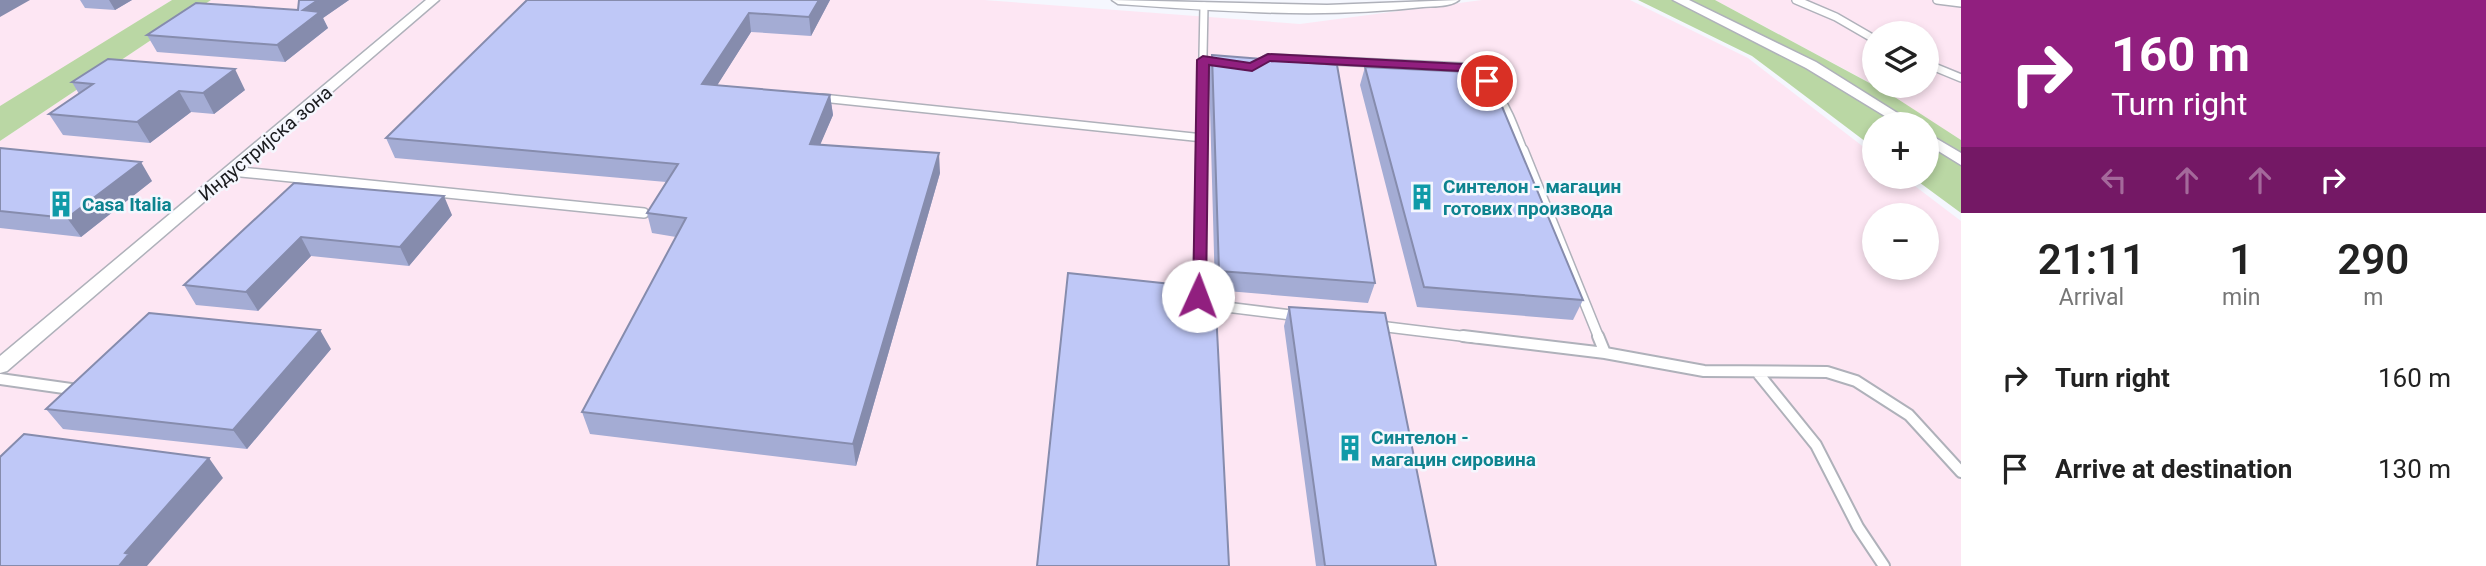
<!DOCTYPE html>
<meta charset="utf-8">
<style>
:root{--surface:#fff;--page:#f6f6f6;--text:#222;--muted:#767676}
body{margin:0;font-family:Roboto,sans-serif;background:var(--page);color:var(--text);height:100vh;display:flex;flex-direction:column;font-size:26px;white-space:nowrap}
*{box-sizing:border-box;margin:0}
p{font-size:23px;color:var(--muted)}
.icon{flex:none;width:38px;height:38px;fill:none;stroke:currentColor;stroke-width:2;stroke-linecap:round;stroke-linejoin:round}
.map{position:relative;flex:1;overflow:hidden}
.sheet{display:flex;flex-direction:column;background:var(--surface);width:525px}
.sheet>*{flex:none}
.guide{background:#911f7f;color:#fff;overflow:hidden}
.buttons{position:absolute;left:1862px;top:21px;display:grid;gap:14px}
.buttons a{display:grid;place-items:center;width:77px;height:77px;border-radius:50%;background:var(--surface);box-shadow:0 4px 10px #0003;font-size:35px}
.pin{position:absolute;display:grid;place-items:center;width:60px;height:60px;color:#fff;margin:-30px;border:4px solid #fff;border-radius:50%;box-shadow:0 2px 7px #0007}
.me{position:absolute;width:77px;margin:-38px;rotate:2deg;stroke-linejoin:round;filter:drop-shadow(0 0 5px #0008)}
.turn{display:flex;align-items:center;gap:24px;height:147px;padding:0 35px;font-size:32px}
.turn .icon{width:91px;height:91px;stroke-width:2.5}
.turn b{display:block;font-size:49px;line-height:60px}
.lanes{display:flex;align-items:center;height:66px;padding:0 35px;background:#0003;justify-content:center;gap:35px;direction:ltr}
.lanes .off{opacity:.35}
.eta{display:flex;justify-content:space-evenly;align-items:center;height:119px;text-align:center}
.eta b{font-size:42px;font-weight:600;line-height:49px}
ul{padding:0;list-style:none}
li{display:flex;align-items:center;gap:21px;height:91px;padding:0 35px}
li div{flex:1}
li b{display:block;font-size:26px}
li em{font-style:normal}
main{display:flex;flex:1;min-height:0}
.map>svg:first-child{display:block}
.industrial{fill:#fde6f3;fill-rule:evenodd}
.green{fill:#bad7a4}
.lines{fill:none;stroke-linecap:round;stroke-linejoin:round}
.lane-far2-casing{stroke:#afb1ba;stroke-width:10}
.lane-far1-casing{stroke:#afb1ba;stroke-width:12}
.lane-casing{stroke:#afb1ba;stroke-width:14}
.street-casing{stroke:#afb1ba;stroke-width:3}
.lane-far2{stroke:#fff;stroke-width:7}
.lane-far1{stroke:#fff;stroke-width:9}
.lane{stroke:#fff;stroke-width:10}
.street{fill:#fff;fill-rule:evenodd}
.wall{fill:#a4acd4}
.shaded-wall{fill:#868cad}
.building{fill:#bfc8f7;stroke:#868cad;stroke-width:2}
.route{fill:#911f7f;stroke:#5e1453;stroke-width:2}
.labels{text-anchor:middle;stroke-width:5;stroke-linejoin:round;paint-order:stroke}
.street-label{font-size:19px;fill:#1a1b1e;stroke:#f5f7fe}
.culture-label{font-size:19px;font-weight:bold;fill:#0d838f;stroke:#f5f7fe;text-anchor:start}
</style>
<main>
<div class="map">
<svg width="1961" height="566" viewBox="0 0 1961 566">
<rect width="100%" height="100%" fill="#f5f7fe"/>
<path class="industrial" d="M 0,0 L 172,0 L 3,106 L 0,106 Z
M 211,0 L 423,0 L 0,356 L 0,141 Z
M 440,0 L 984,0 L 1300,24 L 1482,0 L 1630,0 L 1748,58 L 1874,155 L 1874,177 L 1903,177 L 1961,221 L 1961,566 L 0,566 L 0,379 ZM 1874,215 L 1927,215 L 1927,268 L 1874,268 Z
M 1715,0 L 1961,0 L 1961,140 L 1875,86 L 1927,86 L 1927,33 L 1874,33 L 1874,85 Z"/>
<path class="green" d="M 172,0 L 211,0 L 0,141 L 0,106 Z
M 1638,0 L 1715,0 L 1890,94 L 1961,140 L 1961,213 L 1912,177 L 1927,177 L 1927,124 L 1874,124 L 1874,148 L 1752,56 Z"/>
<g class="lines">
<g class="lane-far2-casing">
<path id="lane-far2" d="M 1796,0 L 1836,17 L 1874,39
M 1937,0 L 1961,3
M 1927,64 L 1961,78
M 1257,65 L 1268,58 L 1463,67 C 1504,91 1507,110 1524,152
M 822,98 L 1203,138
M 1201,152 L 1204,6"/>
</g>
<g class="lane-far1-casing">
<path id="lane-far1" d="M 1201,150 L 1198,296 L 1218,306 L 1299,316
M 1523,150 L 1599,338
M 231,171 L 644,213
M 1379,326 L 1477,338"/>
</g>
<g class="lane-casing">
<path id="lane" d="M 1463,336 L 1605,353 L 1704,371 L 1827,372 L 1856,381 L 1909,415 L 1961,472
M 1598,336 L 1605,353
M 1757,372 L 1816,445 L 1858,527 L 1884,566
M 0,379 L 78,390"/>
</g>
<g class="street-casing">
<path id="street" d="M 426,0 L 439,0 L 7,371 L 0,373 L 0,356 Z
M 1112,0 L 1327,5 L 1459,0 C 1451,7 1434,6 1423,7 C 1322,19 1219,11 1118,4 Z
M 1673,0 L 1689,0 L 1816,62 L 1915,124 L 1898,124 L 1806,68 Z
M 1927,133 L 1961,153 L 1961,165 L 1927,144 Z"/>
</g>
<use href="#lane-far2" class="lane-far2"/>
<use href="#lane-far1" class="lane-far1"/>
<use href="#lane" class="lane"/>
<use href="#street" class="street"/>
</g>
<path class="wall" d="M 80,0 L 132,0 L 115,10 L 85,8 Z
M 299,0 L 349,0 L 323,18 L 328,28 L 285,62 L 157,52 L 147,35 L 298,10 Z
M 527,0 L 830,0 L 811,36 L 751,32 L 717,85 L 830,95 L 833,115 L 820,144 L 940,173 L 856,466 L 590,434 L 582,412 L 676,237 L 652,233 L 647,213 L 666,182 L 395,158 L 386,138 Z
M 1212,55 L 1375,283 L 1368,303 L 1215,290 L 1209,72 Z
M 1365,67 L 1583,300 L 1573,320 L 1417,307 L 1360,85 Z
M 72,82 L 245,90 L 214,114 L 191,112 L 150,143 L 63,135 L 49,114 L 79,94 Z
M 0,148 L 152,181 L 81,237 L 0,228 Z
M 294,183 L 452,215 L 409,266 L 311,256 L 258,311 L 196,305 L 184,285 Z
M 1289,307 L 1436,566 L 1316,566 L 1284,326 Z
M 331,349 L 247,449 L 63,429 L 46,409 Z"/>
<path class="shaded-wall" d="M 0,0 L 30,0 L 0,17 Z
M 109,0 L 132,0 L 115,10 Z
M 318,0 L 349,0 L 323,18 L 328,28 L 285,62 L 277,45 L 303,10 Z
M 819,0 L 830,0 L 811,36 L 809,17 Z
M 749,13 L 751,32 L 706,103 L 702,84 Z
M 235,69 L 245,90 L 214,114 L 203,93 Z
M 179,91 L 191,112 L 150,143 L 137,122 Z
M 830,95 L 833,115 L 812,164 L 810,144 Z
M 939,153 L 940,173 L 856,466 L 853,444 Z
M 141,162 L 152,181 L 81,237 L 67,218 Z
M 444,196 L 452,215 L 409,266 L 400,247 Z
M 301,237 L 311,256 L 258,311 L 246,292 Z
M 320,330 L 331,349 L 247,449 L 233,430 Z
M 209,458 L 223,478 L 147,566 L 119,566 L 125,553 Z"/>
<path class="building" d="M 299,0 L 318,0 L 303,10 L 320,12 L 277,45 L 147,35 L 196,3 L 298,10 Z
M 527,0 L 819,0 L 809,17 L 749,13 L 702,84 L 830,95 L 810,144 L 939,153 L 853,444 L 582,412 L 686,218 L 647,213 L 678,164 L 386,138 Z
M 1212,55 L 1337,65 L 1375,283 L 1219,271 Z
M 108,59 L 235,69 L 203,93 L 179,91 L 137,122 L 49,114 L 93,84 L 72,82 Z
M 1365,67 L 1488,73 L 1583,300 L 1424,287 Z
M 0,148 L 141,162 L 67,218 L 0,211 Z
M 294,183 L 444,196 L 400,247 L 301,237 L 246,292 L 184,285 Z
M 1068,273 L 1209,288 L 1215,291 L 1229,566 L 1037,566 Z
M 1289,307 L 1385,313 L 1436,566 L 1325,566 Z
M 149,313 L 320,330 L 233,430 L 46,409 Z
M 24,434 L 209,458 L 125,553 L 129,554 L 119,566 L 0,566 L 0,457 Z"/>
<path class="route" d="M 1268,54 L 1463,64 L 1493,81 L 1482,83 L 1460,71 L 1270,61 L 1252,71 L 1209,65 L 1206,296 L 1204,300 L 1193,300 L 1197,60 L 1203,56 L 1250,63 Z"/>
<defs>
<g id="building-bare" transform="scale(2.1)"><path d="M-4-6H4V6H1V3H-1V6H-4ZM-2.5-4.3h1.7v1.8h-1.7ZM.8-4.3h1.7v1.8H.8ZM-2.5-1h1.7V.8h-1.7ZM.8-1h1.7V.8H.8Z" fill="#0f9aa8" stroke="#f5f7fe" stroke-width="2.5" paint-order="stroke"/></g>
</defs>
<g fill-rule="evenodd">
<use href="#building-bare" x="1422" y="197"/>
<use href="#building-bare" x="61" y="204"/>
<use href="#building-bare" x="1350" y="448"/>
</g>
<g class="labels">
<g class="street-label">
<text transform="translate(265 143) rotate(-40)" y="7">Индустријска зона</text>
</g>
<g class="culture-label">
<text x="1443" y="193">Синтелон - магацин<tspan x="1443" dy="22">готових производа</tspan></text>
<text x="82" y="211">Casa Italia</text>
<text x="1371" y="444">Синтелон -<tspan x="1371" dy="22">магацин сировина</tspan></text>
</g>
</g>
</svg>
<div class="buttons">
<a><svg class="icon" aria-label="layers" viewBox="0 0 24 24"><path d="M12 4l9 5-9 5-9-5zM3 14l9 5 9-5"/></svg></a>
<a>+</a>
<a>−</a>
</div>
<div class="pin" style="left:1487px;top:81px;background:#d93025"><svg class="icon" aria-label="arrive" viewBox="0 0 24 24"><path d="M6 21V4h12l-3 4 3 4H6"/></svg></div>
<svg class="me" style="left:1198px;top:296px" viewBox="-20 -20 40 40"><circle r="19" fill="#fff"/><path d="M0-13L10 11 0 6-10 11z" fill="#911f7f"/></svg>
</div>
<section class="sheet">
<div class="guide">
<div class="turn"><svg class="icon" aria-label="right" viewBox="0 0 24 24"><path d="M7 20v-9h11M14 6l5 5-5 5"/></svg><div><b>160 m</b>Turn right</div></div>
<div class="lanes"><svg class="icon off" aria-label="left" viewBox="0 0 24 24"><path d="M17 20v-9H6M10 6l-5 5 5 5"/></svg><svg class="icon off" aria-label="ahead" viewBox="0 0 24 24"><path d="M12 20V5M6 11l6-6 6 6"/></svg><svg class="icon off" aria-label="ahead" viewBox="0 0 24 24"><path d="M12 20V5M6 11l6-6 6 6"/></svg><svg class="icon" aria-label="right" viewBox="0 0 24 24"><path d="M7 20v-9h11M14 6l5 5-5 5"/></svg></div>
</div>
<div class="eta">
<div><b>21:11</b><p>Arrival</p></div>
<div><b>1</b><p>min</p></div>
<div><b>290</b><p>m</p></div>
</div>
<ul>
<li><svg class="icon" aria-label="right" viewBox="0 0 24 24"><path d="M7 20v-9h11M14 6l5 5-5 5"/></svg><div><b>Turn right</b></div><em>160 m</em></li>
<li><svg class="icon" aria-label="arrive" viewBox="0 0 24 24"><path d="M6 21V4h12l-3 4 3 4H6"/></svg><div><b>Arrive at destination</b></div><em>130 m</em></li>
</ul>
</section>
</main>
